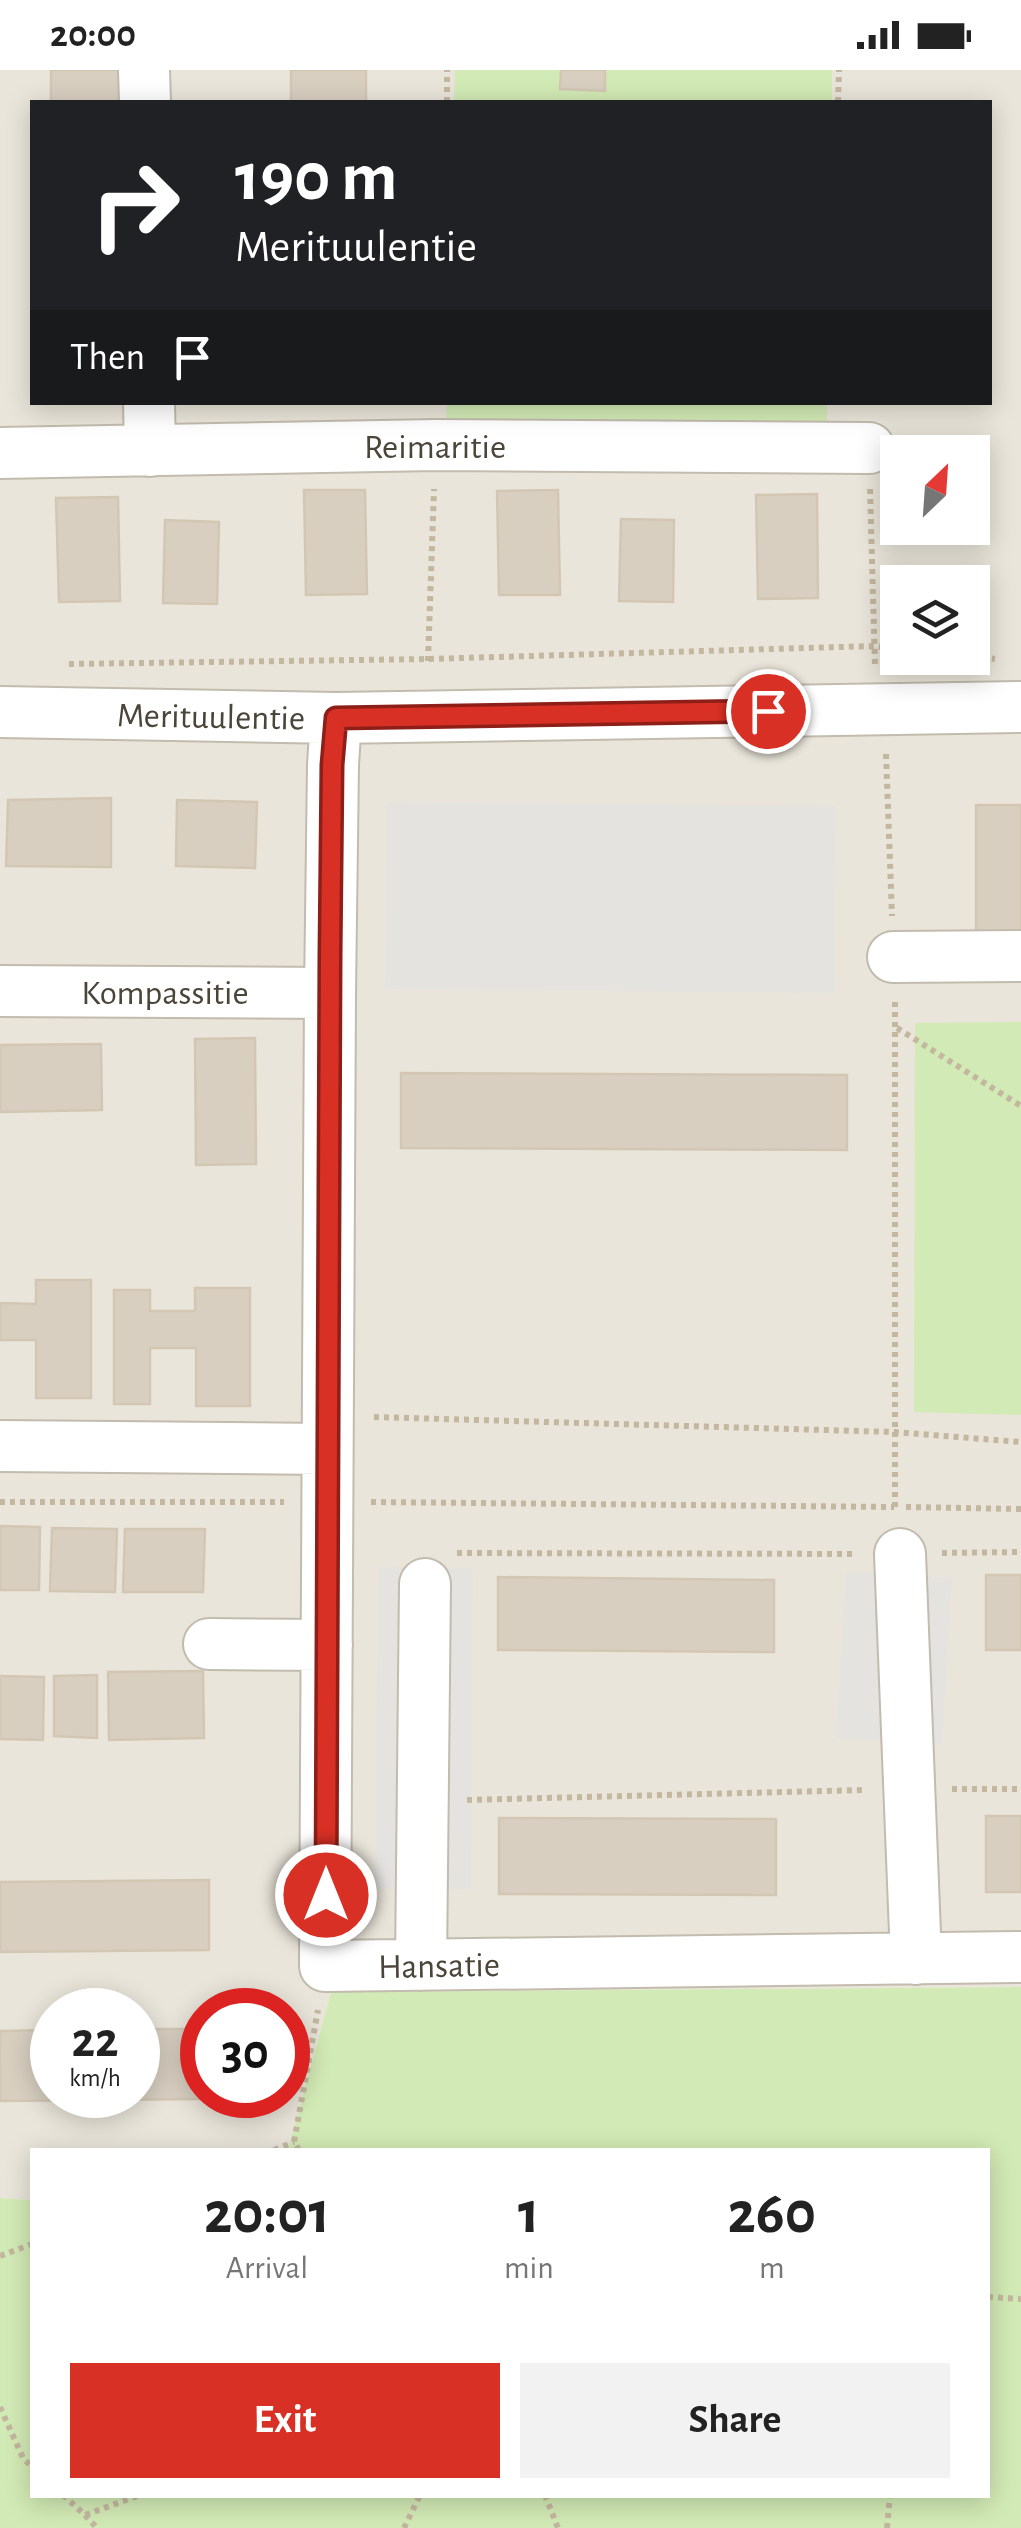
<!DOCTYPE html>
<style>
:root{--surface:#fff;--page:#f2f2f2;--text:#222;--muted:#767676;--accent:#d93025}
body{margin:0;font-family:"Alegreya Sans",sans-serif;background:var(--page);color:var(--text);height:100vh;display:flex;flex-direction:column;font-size:38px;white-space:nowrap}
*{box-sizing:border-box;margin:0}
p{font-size:32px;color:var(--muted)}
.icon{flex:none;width:55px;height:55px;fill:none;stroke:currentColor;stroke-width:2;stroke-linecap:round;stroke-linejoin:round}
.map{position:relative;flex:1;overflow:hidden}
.details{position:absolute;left:30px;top:2078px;width:960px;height:350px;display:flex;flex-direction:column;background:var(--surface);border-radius:0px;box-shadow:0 5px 25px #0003}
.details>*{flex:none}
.hud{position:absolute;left:30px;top:30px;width:962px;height:305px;border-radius:0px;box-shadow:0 5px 25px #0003;background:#202124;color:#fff;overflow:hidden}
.needle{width:65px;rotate:25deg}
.tools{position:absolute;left:880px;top:365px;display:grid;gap:20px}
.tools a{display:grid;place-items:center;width:110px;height:110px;border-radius:0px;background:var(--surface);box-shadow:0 5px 25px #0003;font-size:50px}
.speed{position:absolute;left:30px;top:1918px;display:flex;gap:20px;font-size:50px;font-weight:700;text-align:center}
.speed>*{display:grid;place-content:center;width:130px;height:130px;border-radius:50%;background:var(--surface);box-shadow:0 5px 25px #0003;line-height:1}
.speed small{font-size:25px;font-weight:400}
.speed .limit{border:15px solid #d22;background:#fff;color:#111}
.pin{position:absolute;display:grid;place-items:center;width:85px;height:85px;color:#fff;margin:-42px;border:5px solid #fff;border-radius:50%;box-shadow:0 2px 10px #0007}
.me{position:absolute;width:110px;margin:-55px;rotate:0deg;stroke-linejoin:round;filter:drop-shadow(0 0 8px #0008)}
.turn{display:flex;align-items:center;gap:35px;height:210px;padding:0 40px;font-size:45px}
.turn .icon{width:130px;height:130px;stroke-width:2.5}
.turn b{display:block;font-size:70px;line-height:85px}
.then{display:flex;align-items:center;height:95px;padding:0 40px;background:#0003;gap:20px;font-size:38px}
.eta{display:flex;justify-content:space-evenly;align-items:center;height:170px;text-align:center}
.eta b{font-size:60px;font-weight:700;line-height:70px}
.button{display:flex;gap:20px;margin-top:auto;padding:20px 40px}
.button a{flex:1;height:115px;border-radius:0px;background:var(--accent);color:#fff;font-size:40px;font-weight:700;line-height:115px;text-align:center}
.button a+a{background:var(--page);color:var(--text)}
.status{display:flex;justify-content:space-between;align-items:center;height:70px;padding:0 50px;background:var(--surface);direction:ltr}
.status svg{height:28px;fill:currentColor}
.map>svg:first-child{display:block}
.residential{fill:#eae5da;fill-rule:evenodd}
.green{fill:#d2eab5}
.parking{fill:#e5e3e0}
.building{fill:#d8cfc1;stroke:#d3c7b4;stroke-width:2.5}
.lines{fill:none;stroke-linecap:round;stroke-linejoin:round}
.minor-casing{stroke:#c2bbae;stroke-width:54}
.path{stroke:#c4b79f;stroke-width:6;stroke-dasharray:5 5;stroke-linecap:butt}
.minor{stroke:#fff;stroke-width:50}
.route-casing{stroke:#8d1f18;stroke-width:25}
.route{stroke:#d93025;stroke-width:18}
.labels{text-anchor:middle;stroke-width:8;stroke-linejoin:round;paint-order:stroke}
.street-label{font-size:35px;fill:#4b4439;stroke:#fff}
</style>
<div class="status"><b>20:00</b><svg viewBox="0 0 49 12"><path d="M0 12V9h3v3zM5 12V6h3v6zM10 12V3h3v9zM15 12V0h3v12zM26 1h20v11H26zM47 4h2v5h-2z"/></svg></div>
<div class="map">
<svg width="1021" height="2458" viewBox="0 0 1021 2458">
<rect width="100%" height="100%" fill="#f6f3ec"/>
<path class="residential" d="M 0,0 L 1021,0 L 1021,1917 L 331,1922 L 288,2080 L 32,2080 L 32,2130 L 0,2128 ZM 32,32 L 990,32 L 990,332 L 32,332 ZM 898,382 L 972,382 L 972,458 L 898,458 ZM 898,512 L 972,512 L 972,588 L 898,588 ZM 52,1940 L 138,1940 L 138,2025 L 52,2025 ZM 202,1940 L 288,1940 L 288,2025 L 202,2025 Z"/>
<path class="green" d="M 455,0 L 832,0 L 832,32 L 454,32 Z
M 447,333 L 827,333 L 827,381 L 445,390 Z
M 1021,952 L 1021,1345 L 914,1342 L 915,953 Z
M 1021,1917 L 1021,2458 L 0,2458 L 0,2128 L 32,2130 L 32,2425 L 988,2425 L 988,2080 L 288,2080 L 331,1922 Z"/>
<path class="parking" d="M 387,732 L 836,736 L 834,923 L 385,919 Z
M 378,1497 L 473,1499 L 471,1819 L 375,1819 Z
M 846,1502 L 952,1508 L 942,1675 L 836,1668 Z"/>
<path class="building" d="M 51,0 L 127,0 L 127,32 L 51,32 Z
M 291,0 L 366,0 L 366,32 L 291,32 Z
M 561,0 L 605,0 L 605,21 L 560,19 Z
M 304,420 L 365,420 L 367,524 L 306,525 Z
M 558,420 L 560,525 L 499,525 L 497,421 Z
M 817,424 L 818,528 L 758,529 L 756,425 Z
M 118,427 L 120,531 L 59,532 L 56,428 Z
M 621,449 L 674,450 L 673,532 L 619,531 Z
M 165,450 L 219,452 L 217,534 L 163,533 Z
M 111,728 L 111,797 L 6,796 L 8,730 Z
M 177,730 L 257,732 L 255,798 L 176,796 Z
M 976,735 L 1021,735 L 1021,868 L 976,867 Z
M 255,968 L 256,1094 L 196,1095 L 195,969 Z
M 101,974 L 102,1040 L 0,1042 L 0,975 Z
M 401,1003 L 847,1005 L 847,1080 L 401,1078 Z
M 36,1210 L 91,1210 L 91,1328 L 36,1328 L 36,1270 L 0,1270 L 0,1233 L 36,1234 Z
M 195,1218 L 250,1218 L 250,1336 L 196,1336 L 196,1278 L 150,1278 L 150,1334 L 114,1334 L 114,1220 L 150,1220 L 150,1241 L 195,1241 Z
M 0,1456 L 40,1457 L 39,1520 L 0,1520 Z
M 52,1458 L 117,1459 L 115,1522 L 50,1521 Z
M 125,1459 L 205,1459 L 203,1522 L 123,1522 Z
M 986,1505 L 1021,1505 L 1021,1580 L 986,1580 Z
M 498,1507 L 774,1510 L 774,1582 L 498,1580 Z
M 203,1601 L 204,1668 L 109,1670 L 108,1602 Z
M 97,1605 L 97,1668 L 54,1666 L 54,1606 Z
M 0,1606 L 44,1607 L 43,1670 L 0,1669 Z
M 986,1746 L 1021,1746 L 1021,1822 L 986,1822 Z
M 499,1748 L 776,1749 L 776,1825 L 499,1824 Z
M 209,1810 L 209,1880 L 0,1882 L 0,1812 Z
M 138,1959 L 200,1959 L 201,2029 L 0,2031 L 0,1961 L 52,1960 L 52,2025 L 138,2025 Z"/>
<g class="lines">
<g class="minor-casing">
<path id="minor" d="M 144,0 L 145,32
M 149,332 L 150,381
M 0,383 L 436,375 L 869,378
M 0,642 L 336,648 L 1021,637
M 336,648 L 333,695 L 330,923 L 325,1896 L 1021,1887
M 893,887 L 1021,886
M 0,921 L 330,923
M 0,1376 L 327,1379
M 900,1484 L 916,1889
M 209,1574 L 327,1575
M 421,1895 L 425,1514"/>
</g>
<path class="path" d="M 447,32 L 447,0
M 838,32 L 839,0
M 870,419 L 875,597
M 972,586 L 995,589
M 428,591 L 434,419
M 69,594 L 428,589 L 874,576 L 898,579
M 886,684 L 892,846
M 897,958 L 1021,1036
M 374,1347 L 894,1362 L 1021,1372
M 0,1432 L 284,1432
M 371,1432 L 894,1437
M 895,1437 L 895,928
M 906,1437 L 1021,1439
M 457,1483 L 855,1484
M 942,1483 L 1021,1482
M 952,1719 L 1021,1719
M 467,1730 L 865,1720
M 274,2080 L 294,2072
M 299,2080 L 294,2072 L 318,1940
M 0,2186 L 32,2174
M 988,2227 L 1021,2229
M 0,2337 L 23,2388 L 32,2397
M 63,2425 L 85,2445 L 140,2425
M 545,2425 L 558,2458
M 85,2445 L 97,2458
M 404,2458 L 420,2425
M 887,2458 L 890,2425"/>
<use href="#minor" class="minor"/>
</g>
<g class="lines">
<g class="route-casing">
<path id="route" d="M 326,1825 L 330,885 L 332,695 L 336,648 L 768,641"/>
</g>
<use href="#route" class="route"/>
</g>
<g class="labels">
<g class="street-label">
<text x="435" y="388">Reimaritie</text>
<text transform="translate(211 646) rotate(1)" y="12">Merituulentie</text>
<text x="165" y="934">Kompassitie</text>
<text transform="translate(439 1895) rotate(-1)" y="12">Hansatie</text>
</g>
</g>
</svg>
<div class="tools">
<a><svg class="needle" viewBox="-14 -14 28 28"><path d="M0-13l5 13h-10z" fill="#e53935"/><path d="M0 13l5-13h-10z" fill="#767676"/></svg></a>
<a><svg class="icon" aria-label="layers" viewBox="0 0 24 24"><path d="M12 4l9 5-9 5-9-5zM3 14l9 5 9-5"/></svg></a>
</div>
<div class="speed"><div>22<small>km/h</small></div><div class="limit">30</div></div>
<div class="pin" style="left:768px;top:641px;background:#d93025"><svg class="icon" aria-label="arrive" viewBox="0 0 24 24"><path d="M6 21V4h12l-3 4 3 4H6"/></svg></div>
<svg class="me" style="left:326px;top:1825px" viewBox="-20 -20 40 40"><circle r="17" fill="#d93025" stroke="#fff" stroke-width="3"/><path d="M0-11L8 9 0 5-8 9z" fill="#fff"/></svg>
<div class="hud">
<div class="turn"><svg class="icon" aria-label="right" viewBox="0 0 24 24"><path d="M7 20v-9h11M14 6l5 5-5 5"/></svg><div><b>190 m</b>Merituulentie</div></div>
<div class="then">Then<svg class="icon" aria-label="arrive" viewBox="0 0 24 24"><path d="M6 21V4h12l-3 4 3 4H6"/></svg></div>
</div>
<section class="details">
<div class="eta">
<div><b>20:01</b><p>Arrival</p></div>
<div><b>1</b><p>min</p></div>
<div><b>260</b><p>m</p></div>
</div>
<div class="button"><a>Exit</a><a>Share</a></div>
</section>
</div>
